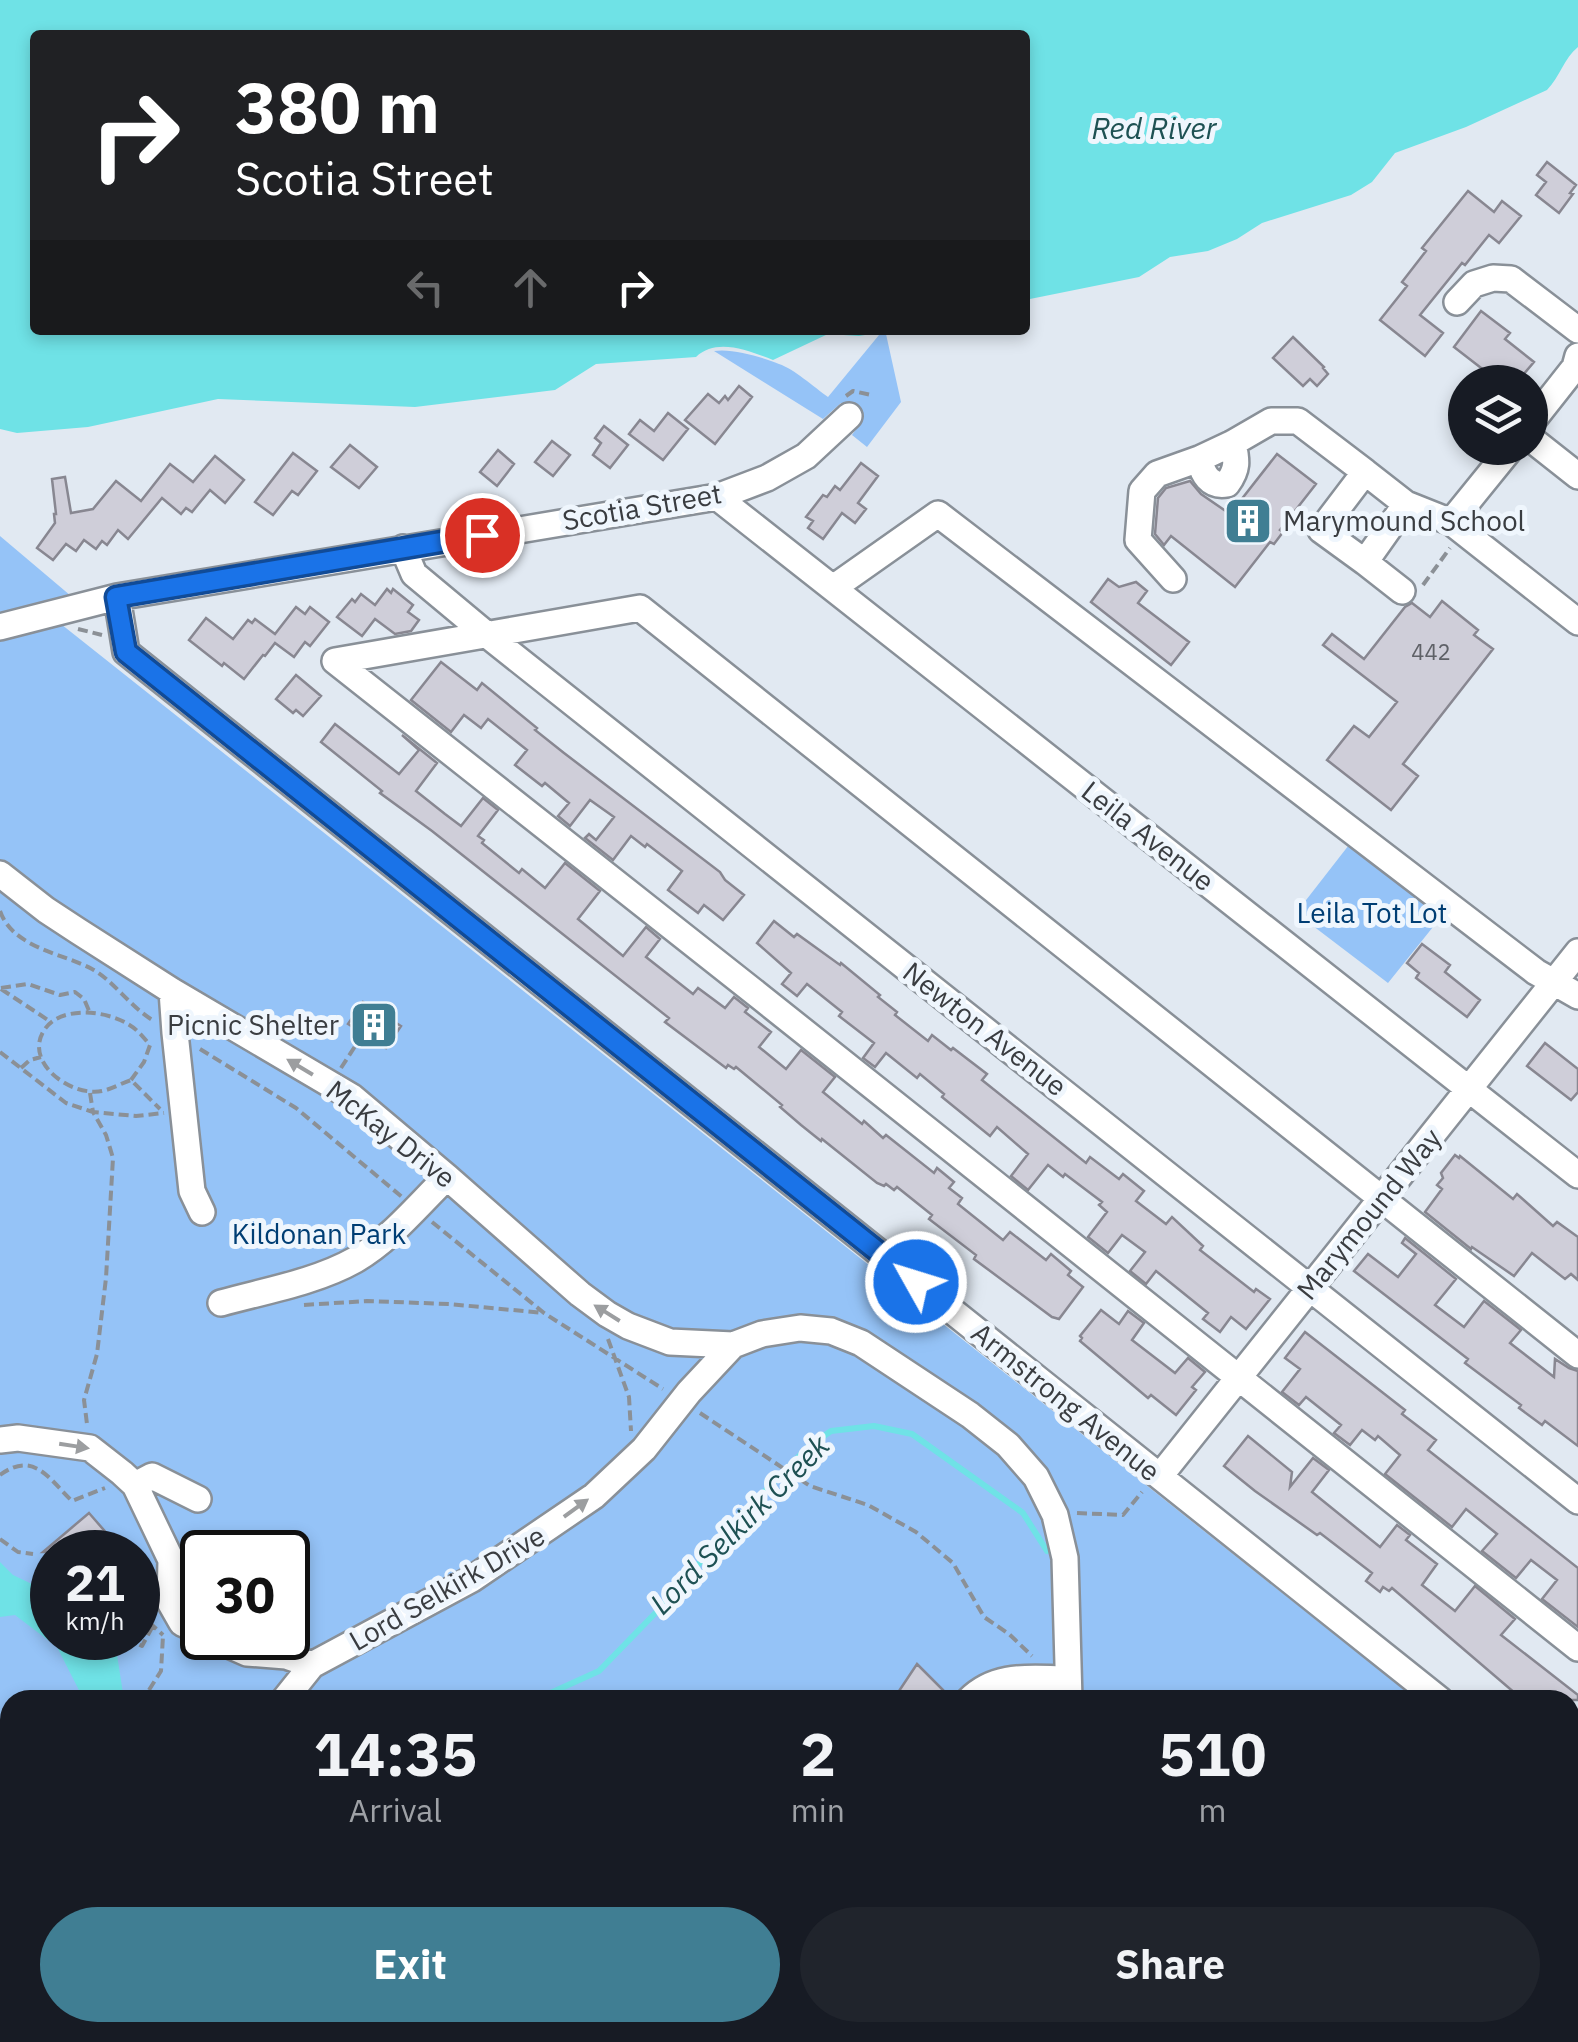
<!DOCTYPE html>
<style>
:root{--surface:#171b24;--page:#20242c;--text:#f1f3f6;--muted:#9ea1a6;--accent:#407e93}
body{margin:0;font-family:"IBM Plex Sans",sans-serif;background:var(--page);color:var(--text);height:100vh;display:flex;flex-direction:column;font-size:38px;white-space:nowrap}
*{box-sizing:border-box;margin:0}
p{font-size:32px;color:var(--muted)}
.icon{flex:none;width:55px;height:55px;fill:none;stroke:currentColor;stroke-width:2;stroke-linecap:round;stroke-linejoin:round}
.map{position:relative;flex:1;overflow:hidden}
.details{position:absolute;left:0px;top:1690px;width:1580px;height:352px;display:flex;flex-direction:column;background:var(--surface);border-radius:30px 30px 0 0;box-shadow:0 5px 15px #0003}
.details>*{flex:none}
.guide{position:absolute;left:30px;top:30px;width:1000px;height:305px;border-radius:10px;box-shadow:0 5px 15px #0003;background:#202124;color:#fff;overflow:hidden}
.fabs{position:absolute;left:1448px;top:365px;display:grid;gap:20px}
.fabs a{display:grid;place-items:center;width:100px;height:100px;border-radius:50%;background:var(--surface);box-shadow:0 5px 15px #0003;font-size:50px}
.speed{position:absolute;left:30px;top:1530px;display:flex;gap:20px;font-size:50px;font-weight:700;text-align:center}
.speed>*{display:grid;place-content:center;width:130px;height:130px;border-radius:50%;background:var(--surface);box-shadow:0 5px 15px #0003;line-height:1}
.speed small{font-size:25px;font-weight:400}
.speed .limit{border:5px solid #111;border-radius:15px;background:#fff;color:#111}
.pin{position:absolute;display:grid;place-items:center;width:85px;height:85px;color:#fff;margin:-42px;border:5px solid #fff;border-radius:50%;box-shadow:0 2px 10px #0007}
.me{position:absolute;width:110px;margin:-55px;rotate:309deg;stroke-linejoin:round;filter:drop-shadow(0 0 8px #0008)}
.turn{display:flex;align-items:center;gap:35px;height:210px;padding:0 40px;font-size:45px}
.turn .icon{width:130px;height:130px;stroke-width:2.5}
.turn b{display:block;font-size:70px;line-height:85px}
.lanes{display:flex;align-items:center;height:95px;padding:0 40px;background:#0003;justify-content:center;gap:50px;direction:ltr}
.lanes .off{opacity:.35}
.eta{display:flex;justify-content:space-evenly;align-items:center;height:170px;text-align:center}
.eta b{font-size:60px;font-weight:700;line-height:70px}
.cta{display:flex;gap:20px;margin-top:auto;padding:20px 40px}
.cta a{flex:1;height:115px;border-radius:60px;background:var(--accent);color:#fff;font-size:40px;font-weight:700;line-height:115px;text-align:center}
.cta a+a{background:var(--page);color:var(--text)}
.map>svg:first-child{display:block}
.green{fill:#95c3f7;fill-rule:evenodd}
.water{fill:#6fe2e6}
.lines{fill:none;stroke-linecap:round;stroke-linejoin:round}
.stream{stroke:#6fe2e6;stroke-width:6}
.building{fill:#cfced9;stroke:#888791;stroke-width:2.5}
.minor-casing{stroke:#899098;stroke-width:30}
.major-casing{stroke:#899098;stroke-width:38}
.path{stroke:#8b9096;stroke-width:4;stroke-dasharray:10 5;stroke-linecap:butt}
.minor{stroke:#fff;stroke-width:25}
.major{stroke:#fff;stroke-width:32}
.oneway{fill:#9c9ea0}
.route-casing{stroke:#114b97;stroke-width:25}
.route{stroke:#1a73e8;stroke-width:18}
.labels{text-anchor:middle;stroke-width:10;stroke-linejoin:round;paint-order:stroke}
.number-label{font-size:22px;fill:#5f6167}
.street-label{font-size:28px;fill:#3a3d41;stroke:#eff6fd}
.poi-label{font-size:28px;fill:#3a3d41;stroke:#eff6fd;text-anchor:start}
.park-label{font-size:28px;fill:#003e74;stroke:#eff6fd}
.water-label{font-size:30px;font-style:italic;fill:#1e5153;stroke:#eff6fd}
</style>
<div class="map">
<svg width="1578" height="2042" viewBox="0 0 1578 2042">
<rect width="100%" height="100%" fill="#e1e9f2"/>
<path class="green" d="M 886,334 L 901,402 L 867,447 L 852,435 L 863,419 L 841,403 L 823,419 L 714,351 C 732,348 762,357 779,364 C 794,369 814,387 828,397 L 879,335 Z
M 0,536 L 71,596 L 42,609 L 1417,1700 L 10,1700 L 10,2032 L 1525,2033 L 1518,2042 L 0,2042 ZM 52,1552 L 138,1552 L 138,1638 L 52,1638 ZM 202,1552 L 288,1552 L 288,1638 L 202,1638 Z
M 1352,841 L 1445,912 L 1388,983 L 1296,913 Z
M 1570,1822 L 1578,1828 L 1578,1961 L 1570,1972 Z"/>
<path class="water" d="M 0,0 L 1578,0 L 1578,47 C 1564,58 1560,77 1547,90 L 1466,127 L 1395,153 L 1372,182 L 1351,195 L 1262,223 L 1237,239 L 1208,251 L 1170,257 L 1139,277 L 1025,300 L 1025,35 L 35,35 L 35,330 L 895,330 L 859,336 L 828,334 L 773,360 C 749,351 717,337 696,357 L 596,364 L 555,390 L 415,407 L 218,399 L 88,427 L 17,433 L 0,429 Z
M 0,1562 L 13,1575 L 34,1585 L 52,1579 L 52,1638 L 107,1638 L 116,1648 L 124,1700 L 84,1700 L 57,1647 L 15,1615 L 0,1617 Z"/>
<g class="lines">
<path class="stream" d="M 535,1700 L 599,1671 L 671,1597 L 728,1529 L 808,1447 L 831,1431 L 874,1426 L 912,1434 L 1023,1513 L 1047,1551"/>
</g>
<path class="building" d="M 1547,162 L 1576,185 L 1570,193 L 1573,194 L 1559,213 L 1536,195 L 1546,182 L 1537,175 Z
M 1468,191 L 1494,212 L 1502,201 L 1521,216 L 1499,243 L 1489,235 L 1465,265 L 1462,263 L 1420,315 L 1443,333 L 1425,356 L 1380,320 L 1407,286 L 1402,282 L 1426,251 L 1422,248 Z
M 1481,311 L 1510,333 L 1505,339 L 1534,362 L 1517,382 L 1476,382 L 1485,371 L 1454,347 Z
M 1293,337 L 1324,367 L 1323,368 L 1328,374 L 1317,386 L 1310,379 L 1303,386 L 1273,358 Z
M 739,386 L 752,397 L 715,444 L 685,420 L 708,394 L 719,403 L 725,396 L 728,400 Z
M 668,413 L 688,429 L 663,460 L 629,434 L 640,420 L 654,431 Z
M 604,426 L 628,445 L 610,468 L 593,455 L 601,443 L 595,438 Z
M 552,441 L 570,455 L 553,476 L 535,462 Z
M 350,445 L 377,467 L 359,488 L 331,467 Z
M 498,450 L 514,464 L 497,486 L 480,472 Z
M 293,453 L 317,471 L 298,495 L 292,491 L 273,515 L 255,502 Z
M 1277,454 L 1316,484 L 1280,530 L 1283,532 L 1274,544 L 1270,542 L 1235,587 L 1171,536 L 1164,545 L 1155,534 L 1158,498 L 1166,488 L 1190,481 L 1201,494 L 1230,514 Z
M 215,456 L 244,480 L 225,503 L 210,490 L 192,512 L 186,508 L 181,514 L 162,498 L 128,539 L 118,530 L 107,545 L 102,541 L 96,549 L 84,540 L 76,551 L 66,544 L 53,560 L 37,548 L 55,523 L 54,514 L 56,514 L 52,479 L 65,477 L 71,513 L 93,509 L 116,481 L 141,501 L 170,464 L 193,482 Z
M 861,463 L 878,476 L 858,503 L 866,509 L 855,523 L 842,513 L 823,539 L 808,528 L 813,521 L 806,517 L 823,495 L 827,497 L 835,486 L 840,490 Z
M 1108,579 L 1119,587 L 1136,582 L 1147,591 L 1138,603 L 1189,642 L 1171,665 L 1091,602 Z
M 387,589 L 391,593 L 393,589 L 413,605 L 408,612 L 419,620 L 411,631 L 395,634 L 375,619 L 362,636 L 337,617 L 352,599 L 355,602 L 361,594 L 375,605 Z
M 1442,601 L 1478,630 L 1474,635 L 1493,649 L 1403,764 L 1418,776 L 1391,810 L 1327,760 L 1354,726 L 1369,737 L 1397,702 L 1323,645 L 1332,634 L 1364,659 L 1405,607 L 1412,603 L 1430,617 Z
M 296,607 L 305,614 L 310,607 L 329,622 L 310,646 L 305,642 L 294,657 L 275,643 L 265,656 L 263,655 L 244,679 L 224,663 L 222,666 L 189,640 L 206,618 L 233,639 L 248,620 L 252,623 L 255,619 L 275,634 Z
M 441,662 L 477,690 L 482,683 L 537,728 L 535,730 L 564,753 L 720,872 L 725,880 L 744,895 L 723,920 L 704,905 L 698,913 L 668,890 L 682,871 L 647,844 L 645,847 L 631,836 L 613,860 L 585,838 L 589,834 L 596,840 L 614,817 L 590,800 L 570,826 L 558,816 L 569,803 L 545,783 L 542,786 L 515,765 L 527,750 L 488,719 L 481,728 L 464,715 L 451,732 L 411,700 Z
M 296,675 L 321,696 L 303,716 L 296,710 L 293,713 L 276,699 Z
M 335,724 L 399,774 L 419,750 L 402,735 L 437,763 L 416,791 L 445,814 L 461,826 L 483,798 L 498,810 L 478,836 L 484,840 L 482,843 L 519,873 L 522,869 L 545,888 L 565,863 L 600,891 L 578,919 L 623,956 L 646,927 L 660,939 L 646,957 L 693,994 L 698,988 L 725,1008 L 734,997 L 748,1008 L 745,1012 L 771,1032 L 759,1047 L 786,1069 L 801,1050 L 835,1077 L 823,1092 L 862,1124 L 864,1121 L 883,1138 L 886,1135 L 934,1173 L 937,1168 L 954,1182 L 949,1188 L 962,1198 L 958,1204 L 1003,1240 L 1010,1232 L 1046,1260 L 1051,1254 L 1071,1271 L 1068,1275 L 1083,1287 L 1059,1319 L 1052,1317 L 974,1259 L 976,1255 L 929,1219 L 932,1215 L 897,1187 L 894,1190 L 886,1184 L 884,1186 L 877,1183 L 822,1139 L 821,1141 L 801,1125 L 780,1107 L 782,1105 L 736,1067 L 734,1069 L 728,1065 L 726,1068 L 665,1022 L 669,1018 L 432,831 L 380,793 L 382,791 L 321,742 Z
M 774,921 L 794,937 L 797,934 L 840,965 L 841,963 L 880,995 L 878,997 L 897,1012 L 895,1015 L 928,1041 L 932,1035 L 951,1050 L 953,1048 L 987,1074 L 982,1080 L 1086,1163 L 1090,1157 L 1119,1179 L 1123,1174 L 1144,1191 L 1136,1201 L 1166,1224 L 1172,1217 L 1203,1246 L 1200,1250 L 1254,1292 L 1256,1289 L 1270,1299 L 1246,1329 L 1231,1317 L 1220,1332 L 1203,1319 L 1208,1313 L 1156,1271 L 1146,1284 L 1130,1271 L 1145,1252 L 1122,1235 L 1108,1253 L 1088,1237 L 1107,1212 L 1099,1205 L 1102,1202 L 1065,1174 L 1063,1177 L 1048,1165 L 1028,1190 L 1011,1176 L 1028,1154 L 997,1127 L 990,1136 L 942,1097 L 944,1094 L 920,1074 L 917,1078 L 886,1053 L 875,1067 L 863,1058 L 874,1043 L 839,1016 L 842,1012 L 807,984 L 797,996 L 782,984 L 791,973 L 757,943 Z
M 1422,944 L 1450,965 L 1445,972 L 1480,1000 L 1467,1017 L 1416,978 L 1419,973 L 1407,963 Z
M 363,1002 L 401,1026 L 386,1048 L 348,1024 Z
M 1545,1043 L 1578,1069 L 1578,1092 L 1571,1100 L 1527,1066 Z
M 1455,1155 L 1459,1158 L 1460,1156 L 1513,1199 L 1517,1194 L 1553,1226 L 1557,1222 L 1578,1237 L 1578,1280 L 1571,1274 L 1565,1279 L 1532,1253 L 1514,1276 L 1472,1247 L 1471,1249 L 1425,1212 L 1442,1189 L 1437,1185 L 1443,1178 L 1441,1173 Z
M 1405,1238 L 1456,1279 L 1435,1305 L 1464,1327 L 1484,1301 L 1521,1330 L 1510,1343 L 1554,1377 L 1555,1359 L 1569,1368 L 1578,1371 L 1578,1446 L 1545,1421 L 1542,1425 L 1519,1408 L 1521,1405 L 1465,1363 L 1468,1359 L 1354,1271 L 1368,1254 L 1398,1277 L 1416,1254 L 1402,1243 Z
M 1101,1310 L 1119,1324 L 1128,1311 L 1144,1323 L 1132,1340 L 1175,1373 L 1188,1358 L 1205,1372 L 1192,1387 L 1196,1390 L 1176,1415 L 1151,1395 L 1148,1398 L 1080,1341 L 1082,1338 L 1080,1336 Z
M 1305,1332 L 1405,1410 L 1402,1414 L 1436,1440 L 1428,1450 L 1578,1568 L 1578,1627 L 1542,1599 L 1557,1580 L 1531,1560 L 1516,1578 L 1482,1551 L 1497,1534 L 1466,1509 L 1452,1527 L 1385,1474 L 1400,1455 L 1378,1436 L 1375,1440 L 1362,1430 L 1350,1445 L 1334,1433 L 1341,1425 L 1306,1397 L 1299,1405 L 1282,1392 L 1300,1369 L 1285,1358 Z
M 1248,1436 L 1292,1472 L 1290,1487 L 1313,1458 L 1329,1470 L 1312,1492 L 1380,1547 L 1397,1525 L 1410,1535 L 1406,1540 L 1437,1564 L 1422,1585 L 1455,1611 L 1475,1586 L 1515,1619 L 1501,1635 L 1578,1695 L 1578,1700 L 1523,1700 L 1392,1588 L 1389,1591 L 1383,1587 L 1380,1592 L 1366,1581 L 1372,1573 L 1320,1533 L 1317,1535 L 1255,1491 L 1224,1466 Z
M 89,1513 L 123,1552 L 43,1552 Z
M 917,1664 L 943,1690 L 937,1700 L 893,1700 Z"/>
<g class="lines">
<g class="minor-casing">
<path id="minor" d="M 1457,302 L 1474,284 L 1493,278 L 1511,279 L 1578,330
M 1530,424 L 1575,367 L 1578,356
M 1530,438 L 1578,476
M 1199,459 C 1203,474 1209,487 1227,484 C 1238,469 1237,461 1233,443
M 717,497 L 1578,1175
M 1406,504 L 1365,472 L 1321,530 L 1365,562 L 1406,504 L 1451,522 L 1578,622
M 1451,522 L 1511,448
M 403,548 L 414,574 L 486,634 L 1578,1501
M 1365,562 L 1402,591
M 1173,579 L 1138,540 L 1142,491 L 1157,474 L 1199,459 L 1233,443 L 1271,421 L 1298,421 L 1365,472
M 833,588 L 938,514 L 1536,972 L 1578,996
M 117,597 L 126,652 L 1440,1700
M 0,627 L 117,597 L 717,497 L 767,478 L 806,456 L 849,416
M 0,874 L 46,910 L 78,931 L 172,991 L 352,1097 L 447,1177 L 580,1294 L 607,1314 L 628,1326 L 670,1342 L 733,1345 L 762,1334 L 800,1328 L 831,1331 L 861,1343 L 970,1415 L 1008,1445 L 1036,1477 L 1055,1515 L 1065,1558 L 1069,1700
M 172,991 L 175,1033 L 192,1191 L 202,1212
M 221,1303 C 264,1291 316,1282 355,1260 C 390,1240 418,1205 447,1177
M 1578,1355 L 640,608 L 335,661 L 763,999 L 1578,1648
M 0,1440 L 18,1438 L 90,1448 L 122,1473 L 135,1485 L 171,1560 L 170,1602 L 182,1623 L 202,1632
M 1160,1476 L 1578,952
M 135,1485 L 152,1476 L 198,1499
M 213,1638 L 247,1653 L 286,1656 L 312,1665
M 284,1700 L 312,1665 L 472,1579 L 594,1496 L 644,1449 L 689,1392 L 733,1345
M 969,1700 C 997,1672 1032,1679 1068,1679
M 1570,1804 L 1578,1810
M 559,2032 L 570,2042
M 1344,2032 L 1358,2042
M 25,2042 L 32,2032
M 724,2042 L 734,2032
M 786,2042 L 794,2032"/>
</g>
<g class="major-casing">
<path id="major" d="M 1570,2028 L 1578,2018"/>
</g>
<path class="path" d="M 846,396 L 853,391 L 871,395
M 1423,585 L 1450,548
M 78,629 L 102,635
M 0,911 C 13,948 62,953 92,969 C 113,980 130,1007 154,1021
M 1,988 L 28,984 L 60,995 L 75,992 L 84,999 L 90,1013
M 1,989 L 51,1022
M 200,1049 L 296,1108 L 402,1197
M 0,1052 L 66,1103 L 93,1112 L 106,1135 L 113,1158 L 106,1278 L 97,1354 L 84,1400 L 87,1424
M 21,1068 L 30,1060 L 41,1057
M 341,1068 L 363,1034
M 131,1080 L 144,1062 L 150,1045 C 143,1037 137,1029 128,1024 C 105,1010 58,1005 43,1032 C 25,1064 72,1097 102,1091 C 112,1089 122,1083 131,1080 L 160,1109
M 90,1093 L 93,1112 L 136,1116 L 164,1113
M 432,1222 L 544,1313 L 663,1389
M 304,1305 L 367,1301 L 449,1304 L 544,1313
M 608,1339 L 629,1397 L 631,1431
M 700,1413 L 810,1486 L 868,1505 L 916,1532 L 953,1563 L 984,1617 L 1009,1634 L 1032,1656
M 0,1475 C 34,1450 49,1479 72,1501 L 105,1488
M 1077,1513 L 1123,1515 L 1142,1492
M 0,1539 L 18,1552 L 33,1554
M 212,1552 L 216,1543
M 193,1560 L 202,1565
M 138,1612 L 163,1635
M 126,1638 L 142,1646 L 155,1622
M 149,1690 L 161,1671 L 163,1636
M 1378,2039 L 1458,2032"/>
<use href="#minor" class="minor"/>
<use href="#major" class="major"/>
</g>
<defs><path id="oneway-solid" d="M-6-.8H1V-3.2L6.5 0L1 3.2V.8H-6Z" transform="scale(2.5)"/></defs>
<g class="oneway">
<use href="#oneway-solid" transform="translate(300 1067) rotate(-149)"/>
<use href="#oneway-solid" transform="translate(607 1313) rotate(-148)"/>
<use href="#oneway-solid" transform="translate(74 1446) rotate(9)"/>
<use href="#oneway-solid" transform="translate(576 1508) rotate(-36)"/>
</g>
<g class="lines">
<g class="route-casing">
<path id="route" d="M 482,535 L 116,597 L 126,652 L 916,1282"/>
</g>
<use href="#route" class="route"/>
</g>
<defs>
<g id="building-square" transform="scale(2.5)"><rect x="-9" y="-9" width="18" height="18" rx="4" fill="#407e93" stroke="#eff6fd"/><path d="M-4-6H4V6H1V3H-1V6H-4ZM-2.5-4.3h1.7v1.8h-1.7ZM.8-4.3h1.7v1.8H.8ZM-2.5-1h1.7V.8h-1.7ZM.8-1h1.7V.8H.8Z" fill="#fff"/></g>
</defs>
<g fill-rule="evenodd">
<use href="#building-square" x="1248" y="521"/>
<use href="#building-square" x="374" y="1025"/>
</g>
<g class="labels">
<g class="number-label">
<text x="1431" y="660">442</text>
</g>
<g class="street-label">
<text transform="translate(642 507) rotate(-10)" y="10">Scotia Street</text>
<text transform="translate(1148 836) rotate(38)" y="10">Leila Avenue</text>
<text transform="translate(985 1029) rotate(38)" y="10">Newton Avenue</text>
<text transform="translate(391 1134) rotate(38)" y="10">McKay Drive</text>
<text transform="translate(1369 1214) rotate(-51)" y="10">Marymound Way</text>
<text transform="translate(1066 1402) rotate(39)" y="10">Armstrong Avenue</text>
<text transform="translate(447 1588) rotate(-30)" y="10">Lord Selkirk Drive</text>
</g>
<g class="poi-label">
<text x="1283" y="531">Marymound School</text>
<text x="339" y="1035" text-anchor="end">Picnic Shelter</text>
</g>
<g class="park-label">
<text x="1372" y="923">Leila Tot Lot</text>
<text x="319" y="1244">Kildonan Park</text>
</g>
<g class="water-label">
<text x="1154" y="139">Red River</text>
<text transform="translate(740 1525) rotate(-45)" y="10">Lord Selkirk Creek</text>
</g>
</g>
</svg>
<div class="fabs">
<a><svg class="icon" aria-label="layers" viewBox="0 0 24 24"><path d="M12 4l9 5-9 5-9-5zM3 14l9 5 9-5"/></svg></a>
</div>
<div class="speed"><div>21<small>km/h</small></div><div class="limit">30</div></div>
<div class="pin" style="left:482px;top:535px;background:#d93025"><svg class="icon" aria-label="arrive" viewBox="0 0 24 24"><path d="M6 21V4h12l-3 4 3 4H6"/></svg></div>
<svg class="me" style="left:916px;top:1282px" viewBox="-20 -20 40 40"><circle r="17" fill="#1a73e8" stroke="#fff" stroke-width="3"/><path d="M0-11L8 9 0 5-8 9z" fill="#fff"/></svg>
<div class="guide">
<div class="turn"><svg class="icon" aria-label="right" viewBox="0 0 24 24"><path d="M7 20v-9h11M14 6l5 5-5 5"/></svg><div><b>380 m</b>Scotia Street</div></div>
<div class="lanes"><svg class="icon off" aria-label="left" viewBox="0 0 24 24"><path d="M17 20v-9H6M10 6l-5 5 5 5"/></svg><svg class="icon off" aria-label="ahead" viewBox="0 0 24 24"><path d="M12 20V5M6 11l6-6 6 6"/></svg><svg class="icon" aria-label="right" viewBox="0 0 24 24"><path d="M7 20v-9h11M14 6l5 5-5 5"/></svg></div>
</div>
<section class="details">
<div class="eta">
<div><b>14:35</b><p>Arrival</p></div>
<div><b>2</b><p>min</p></div>
<div><b>510</b><p>m</p></div>
</div>
<div class="cta"><a>Exit</a><a>Share</a></div>
</section>
</div>
